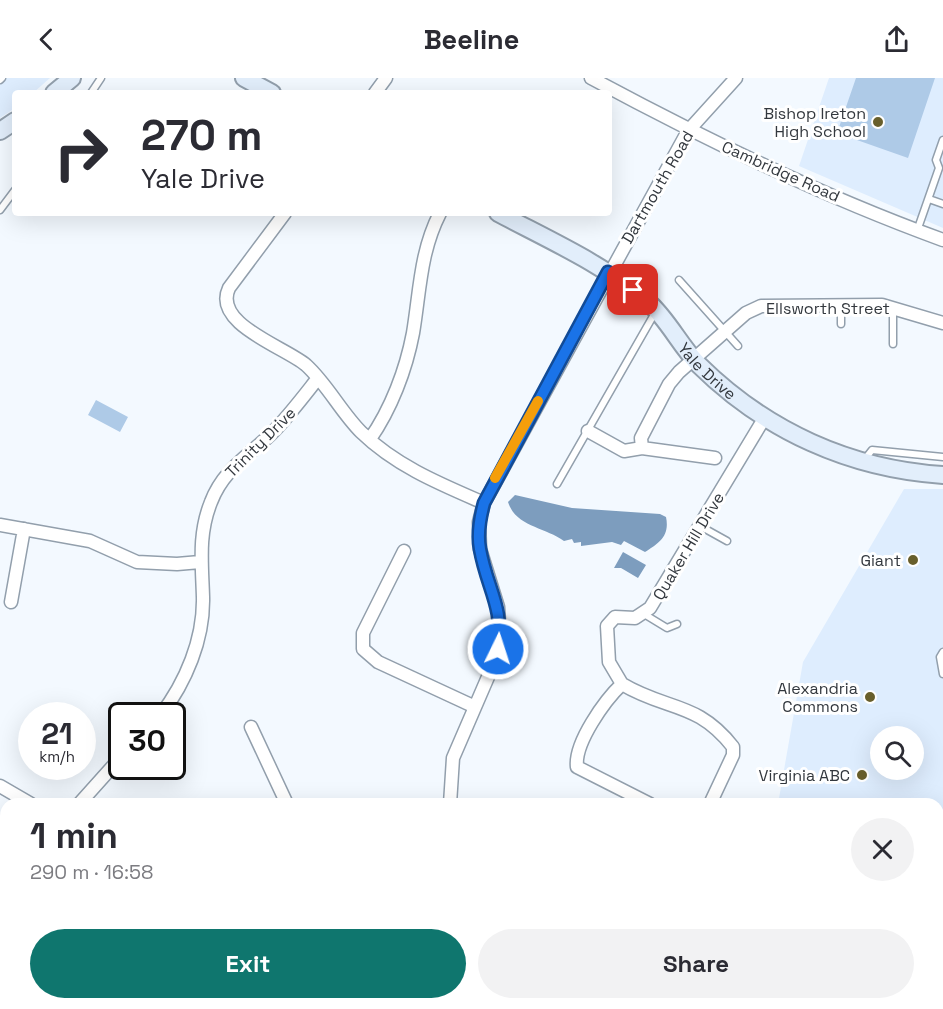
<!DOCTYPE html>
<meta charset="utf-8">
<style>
:root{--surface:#fff;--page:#f2f2f3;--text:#2b2b33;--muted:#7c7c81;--accent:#0f766e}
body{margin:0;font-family:"Space Grotesk",sans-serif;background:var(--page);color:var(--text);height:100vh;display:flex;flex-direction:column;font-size:22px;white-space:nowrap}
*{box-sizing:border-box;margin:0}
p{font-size:20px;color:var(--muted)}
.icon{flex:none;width:33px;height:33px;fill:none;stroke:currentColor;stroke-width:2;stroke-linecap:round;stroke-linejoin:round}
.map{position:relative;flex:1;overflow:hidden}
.panel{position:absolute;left:0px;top:720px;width:944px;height:212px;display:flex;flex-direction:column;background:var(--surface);border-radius:18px 18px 0 0;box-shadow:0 6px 24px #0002}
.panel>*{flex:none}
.top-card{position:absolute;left:12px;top:12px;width:600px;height:126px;border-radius:6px;box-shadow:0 6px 24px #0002;background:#fff;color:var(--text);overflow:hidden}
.tools{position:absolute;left:870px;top:648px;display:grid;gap:12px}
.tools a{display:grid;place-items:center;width:54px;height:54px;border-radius:50%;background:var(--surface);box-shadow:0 6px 24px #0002;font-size:30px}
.speed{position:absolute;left:18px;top:624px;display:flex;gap:12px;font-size:30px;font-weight:700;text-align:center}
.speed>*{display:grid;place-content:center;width:78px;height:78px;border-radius:50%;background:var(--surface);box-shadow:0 6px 24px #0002;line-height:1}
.speed small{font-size:15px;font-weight:400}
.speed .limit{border:3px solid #111;border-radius:9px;background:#fff;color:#111}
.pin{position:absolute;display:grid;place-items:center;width:51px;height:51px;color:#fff;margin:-26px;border-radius:12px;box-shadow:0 3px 9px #0006}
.me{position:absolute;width:66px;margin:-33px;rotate:4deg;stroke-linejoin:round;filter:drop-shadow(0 0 4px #0008)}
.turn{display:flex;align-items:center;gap:21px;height:126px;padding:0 30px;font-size:27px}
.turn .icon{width:78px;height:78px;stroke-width:2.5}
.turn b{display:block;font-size:42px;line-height:51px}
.round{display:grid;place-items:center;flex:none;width:63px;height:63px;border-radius:32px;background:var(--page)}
.summary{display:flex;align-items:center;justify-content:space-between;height:102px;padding:0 30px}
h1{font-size:36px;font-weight:700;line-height:45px}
.button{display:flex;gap:12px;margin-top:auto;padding:12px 30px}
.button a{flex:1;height:69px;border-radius:36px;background:var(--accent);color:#fff;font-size:24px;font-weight:700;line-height:69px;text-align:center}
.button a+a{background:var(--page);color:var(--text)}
header{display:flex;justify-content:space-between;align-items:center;height:78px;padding:0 30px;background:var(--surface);font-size:27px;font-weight:700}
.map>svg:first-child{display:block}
.built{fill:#deedfe;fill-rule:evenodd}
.green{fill:#aecae7}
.water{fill:#7d9dbe}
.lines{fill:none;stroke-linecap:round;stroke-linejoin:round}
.lane-casing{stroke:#929fac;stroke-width:9}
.street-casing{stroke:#929fac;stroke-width:15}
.secondary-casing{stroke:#929fac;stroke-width:20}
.primary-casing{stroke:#7995b3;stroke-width:22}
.lane{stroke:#fff;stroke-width:6}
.street{stroke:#fff;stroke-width:12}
.secondary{stroke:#e2eefb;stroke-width:16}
.primary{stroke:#c5ddf7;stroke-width:20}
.route-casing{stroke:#114b97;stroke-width:15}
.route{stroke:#1a73e8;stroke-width:10}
.slow{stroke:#f59e0b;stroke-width:10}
.poi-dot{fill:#685f2c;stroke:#fff;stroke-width:2}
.labels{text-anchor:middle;stroke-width:6;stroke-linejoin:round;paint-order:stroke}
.poi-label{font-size:16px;fill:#33383e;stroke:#fff;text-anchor:end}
.street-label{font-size:16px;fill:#33383e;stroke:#fff}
</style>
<header><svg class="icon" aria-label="back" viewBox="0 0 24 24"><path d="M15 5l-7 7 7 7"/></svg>Beeline<svg class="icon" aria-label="share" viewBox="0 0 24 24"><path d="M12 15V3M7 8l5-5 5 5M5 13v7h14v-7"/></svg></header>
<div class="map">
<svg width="943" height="931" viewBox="0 0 943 931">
<rect width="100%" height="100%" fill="#f3f9ff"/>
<path class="built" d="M 0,0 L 50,0 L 33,15 L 15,15 L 15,30 L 0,40 Z
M 829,0 L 943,0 L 943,150 L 799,88 Z
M 904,411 L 943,411 L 943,809 L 938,818 L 938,726 L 778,726 L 803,584 ZM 880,658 L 914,658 L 914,692 L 880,692 Z
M 943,888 L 943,931 L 919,929 L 921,926 L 938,926 L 938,897 Z"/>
<path class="green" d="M 856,0 L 935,0 L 908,80 L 837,55 Z
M 96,322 L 128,339 L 120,354 L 88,337 Z"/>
<path class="water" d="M 515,417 L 572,430 L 660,436 L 666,439 C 670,458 659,465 645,474 L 624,463 L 621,467 L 612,464 L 581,468 L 581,464 L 574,465 L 572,461 L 564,463 C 545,449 516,449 508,424 Z
M 623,474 L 646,487 L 638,500 L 621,490 L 614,490 Z"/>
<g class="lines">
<g class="lane-casing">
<path id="lane" d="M 0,2 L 2,0
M 91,15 L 101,0
M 929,121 L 943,126
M 0,132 L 15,112
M 917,153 L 939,90 L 936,82 L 943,62
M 679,202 L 738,268
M 841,246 L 841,227
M 893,266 L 893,230
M 865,381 L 872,372 L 943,379
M 557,406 L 656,233
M 700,448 L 727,463
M 644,536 L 667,550 L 677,546
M 943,574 L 940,579 L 943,596
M 883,926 L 892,931"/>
</g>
<g class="street-casing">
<path id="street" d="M 591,0 C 704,61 822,118 943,162
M 375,15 L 386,0
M 285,135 L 229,210 C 212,246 285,269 306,287 C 327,306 341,334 361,354 C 396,388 440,406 484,425
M 588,353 L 624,373 L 642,370 L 715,380
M 370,361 C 391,331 406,292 413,255 C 420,213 420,174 440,135
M 642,370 L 641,360 L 669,306 L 679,294 L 746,235 L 761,228 L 882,227 L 943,245
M 0,447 L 90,463 L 137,484 L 177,486 L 200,484
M 404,473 L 363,555 L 363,571 L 378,584 L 473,628
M 11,524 L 24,451
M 622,606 L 609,584 L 607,548 L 615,539 L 635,540 L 650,530 L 765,339
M 160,638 C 186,604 204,561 203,519 C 202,485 198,456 211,424 C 223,392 248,378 271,356 C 288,339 303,319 318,300
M 251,649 L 287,726
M 0,708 L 31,726
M 79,726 L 122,678
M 450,726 L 453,680 L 491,592 L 500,559 L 498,529 L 480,471 L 479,444 L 484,425 L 688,53 L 736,0
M 650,726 L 577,689 C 574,665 605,622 622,606 C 667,633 697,623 733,669 L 733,677 L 710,726
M 0,854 L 6,843"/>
</g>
<g class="secondary-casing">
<g id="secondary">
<path d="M 244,0 L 272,15"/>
<path d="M 54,15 L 72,0"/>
<path d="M 0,53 L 15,43"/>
<path id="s1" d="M 498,135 C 549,162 603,186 647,223 C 668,241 680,268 699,287 C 766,353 850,391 943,397"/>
<path d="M 0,876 L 6,877"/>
<path d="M 197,926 L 219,931"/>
</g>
</g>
<g class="primary-casing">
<path id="primary" d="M 938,874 L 943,864
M 904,931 L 908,926"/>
</g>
<use href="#lane" class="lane"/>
<use href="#street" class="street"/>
<use href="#secondary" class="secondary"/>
<use href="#primary" class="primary"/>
</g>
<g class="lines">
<g class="route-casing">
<path id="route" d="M 498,571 C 504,528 487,511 480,471 C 477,456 480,440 484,425 L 608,194 L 633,212"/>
</g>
<use href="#route" class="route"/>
<path class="slow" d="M 495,400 L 538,323"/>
</g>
<g class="poi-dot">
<circle cx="878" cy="44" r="6"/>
<circle cx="913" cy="482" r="6"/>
<circle cx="870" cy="619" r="6"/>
<circle cx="862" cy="697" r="6"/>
</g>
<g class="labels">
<g class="poi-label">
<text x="866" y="41">Bishop Ireton<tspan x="866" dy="18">High School</tspan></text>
<text x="901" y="488">Giant</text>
<text x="858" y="616">Alexandria<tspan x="858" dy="18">Commons</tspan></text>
<text x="850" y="703">Virginia ABC</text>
</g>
<g class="street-label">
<text transform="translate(781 93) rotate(24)" y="6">Cambridge Road</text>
<text transform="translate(657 109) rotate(-60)" y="6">Dartmouth Road</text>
<text x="828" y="236">Ellsworth Street</text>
<text dy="6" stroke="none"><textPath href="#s1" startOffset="266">Yale Drive</textPath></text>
<text transform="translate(260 364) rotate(-45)" y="6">Trinity Drive</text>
<text transform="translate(688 468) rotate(-59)" y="6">Quaker Hill Drive</text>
</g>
</g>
</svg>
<div class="tools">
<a><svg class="icon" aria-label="search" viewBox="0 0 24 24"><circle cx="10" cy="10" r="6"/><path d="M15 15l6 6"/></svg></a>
</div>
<div class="speed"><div>21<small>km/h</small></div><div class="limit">30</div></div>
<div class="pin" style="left:633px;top:212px;background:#d93025"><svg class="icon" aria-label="arrive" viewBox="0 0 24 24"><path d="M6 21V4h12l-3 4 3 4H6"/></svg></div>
<svg class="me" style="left:498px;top:571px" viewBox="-20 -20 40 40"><circle r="17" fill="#1a73e8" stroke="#fff" stroke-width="3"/><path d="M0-11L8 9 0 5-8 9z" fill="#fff"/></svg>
<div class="top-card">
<div class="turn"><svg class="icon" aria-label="right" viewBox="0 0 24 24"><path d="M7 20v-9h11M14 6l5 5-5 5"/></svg><div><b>270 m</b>Yale Drive</div></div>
</div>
<section class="panel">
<div class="summary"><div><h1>1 min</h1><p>290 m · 16:58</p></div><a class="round"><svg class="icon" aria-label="close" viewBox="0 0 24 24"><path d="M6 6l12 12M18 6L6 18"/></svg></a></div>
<div class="button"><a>Exit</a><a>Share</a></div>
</section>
</div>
